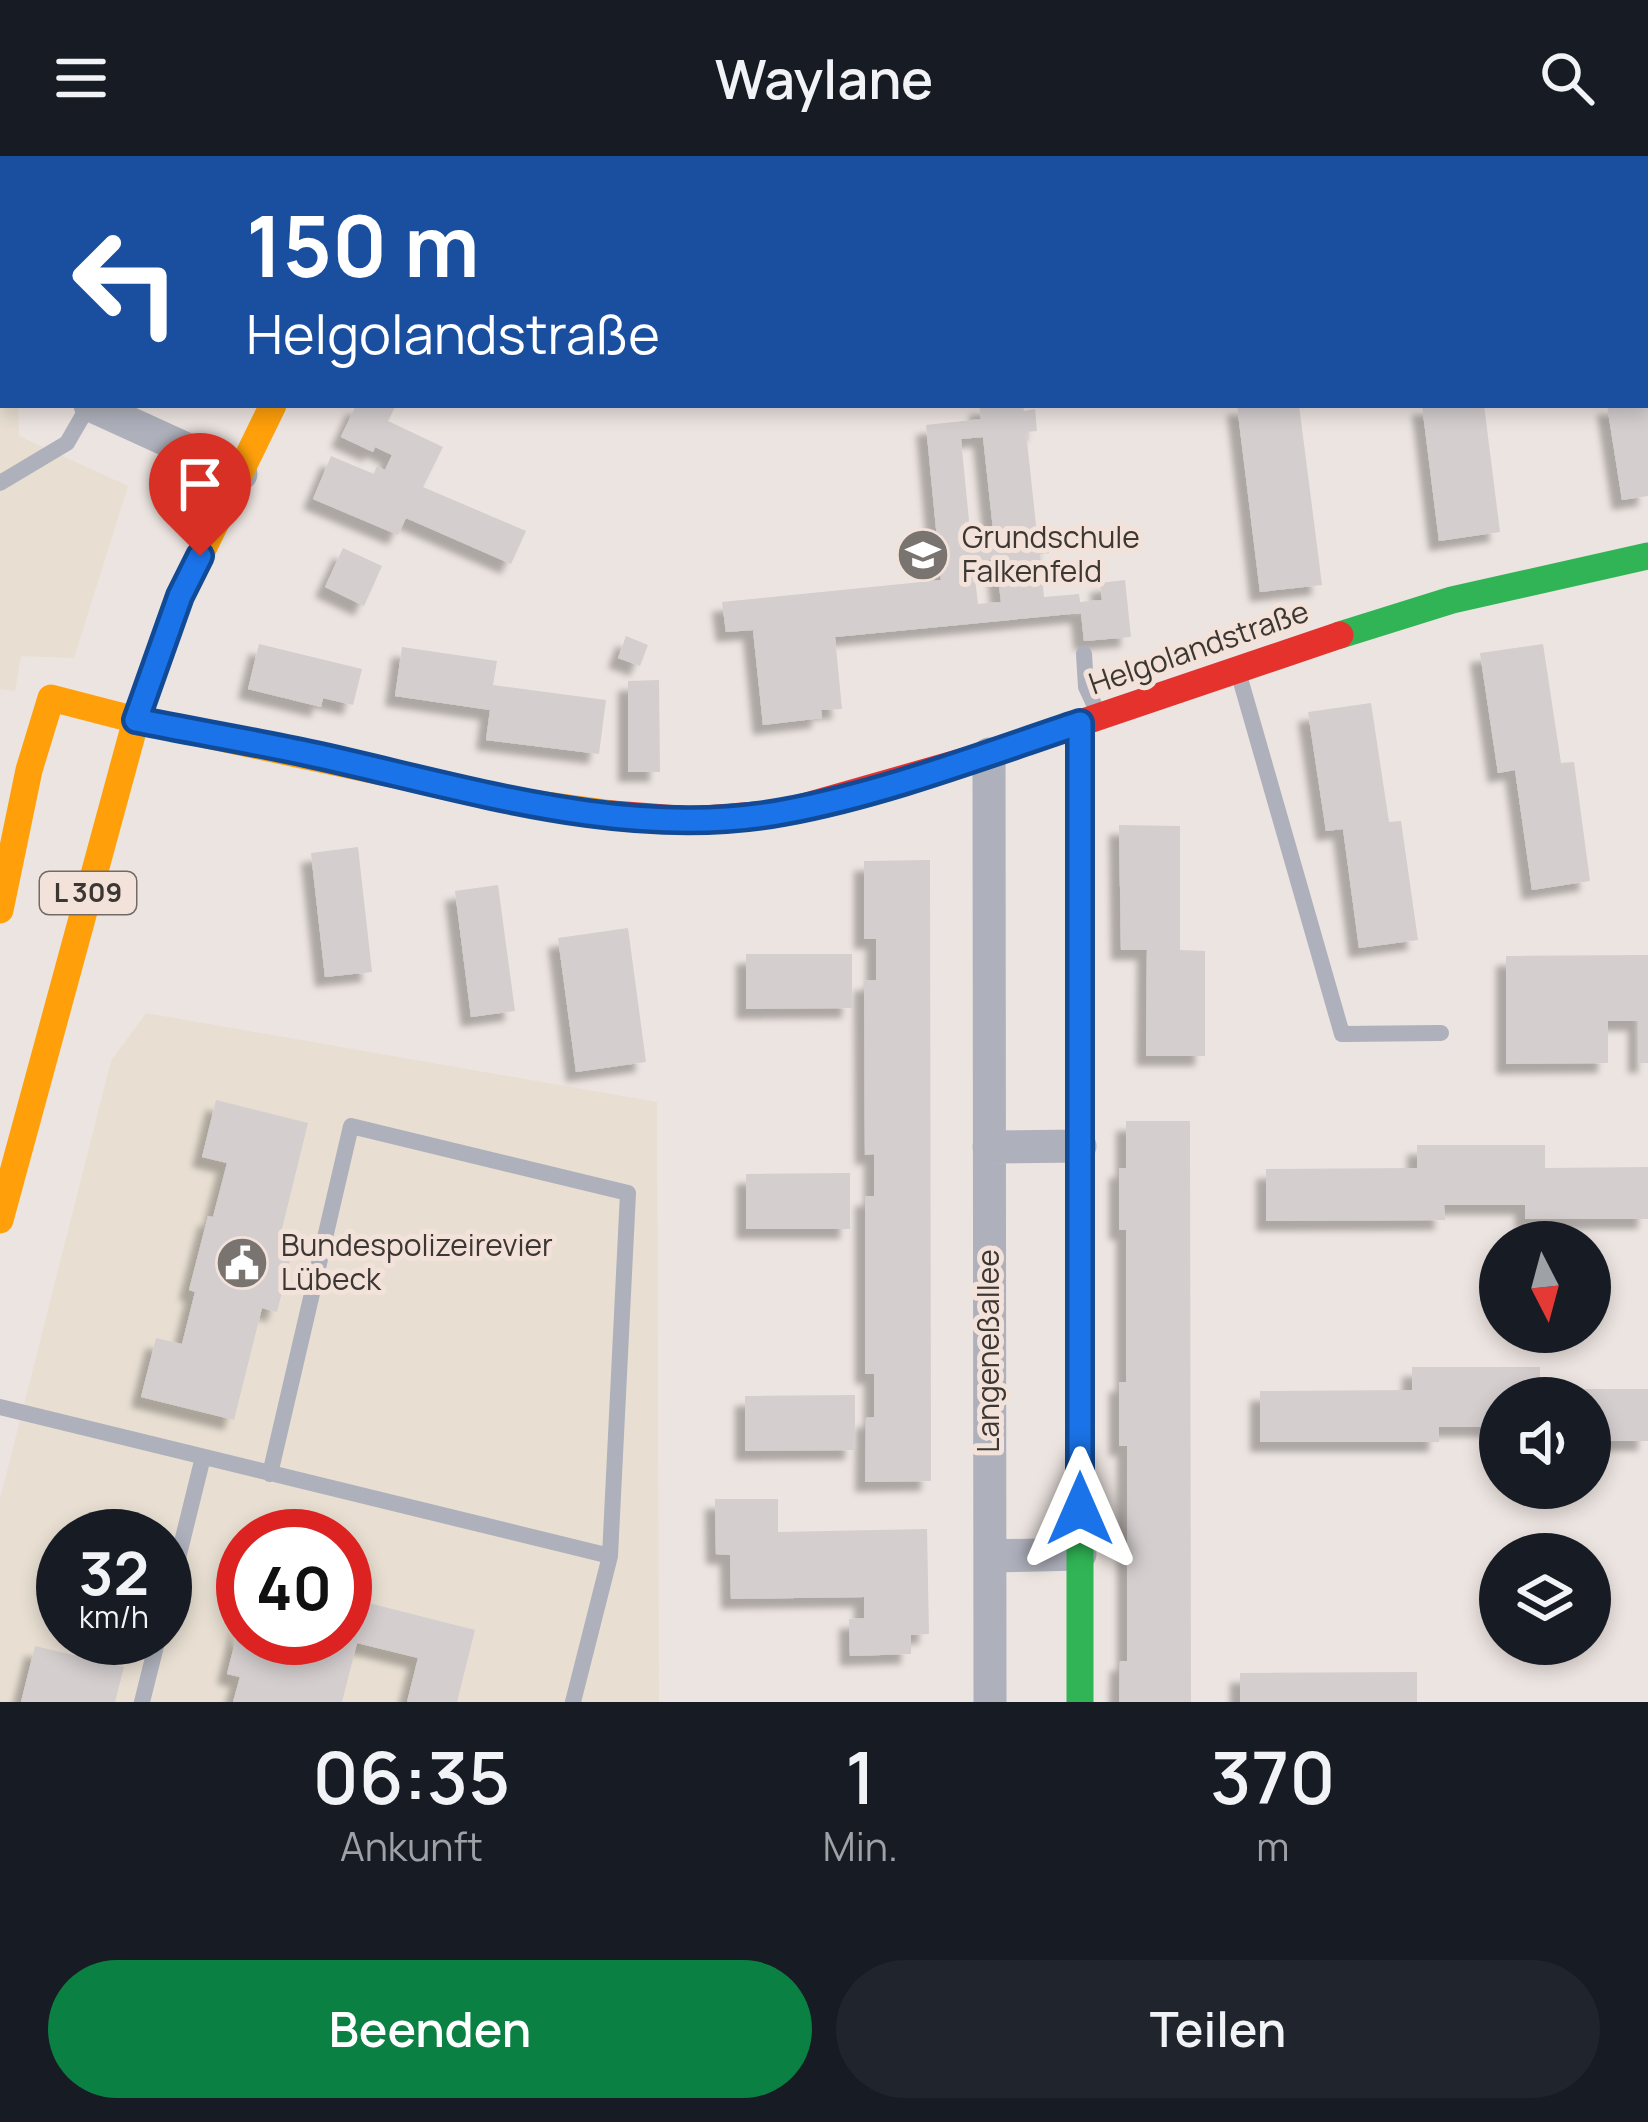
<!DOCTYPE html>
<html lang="de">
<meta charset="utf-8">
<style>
:root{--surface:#171b24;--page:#20242c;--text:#f1f3f6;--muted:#9ea1a6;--accent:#0b8043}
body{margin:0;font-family:Manrope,sans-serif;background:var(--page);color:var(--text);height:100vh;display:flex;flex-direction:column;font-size:45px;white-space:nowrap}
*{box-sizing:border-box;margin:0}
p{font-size:39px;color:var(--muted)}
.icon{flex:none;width:66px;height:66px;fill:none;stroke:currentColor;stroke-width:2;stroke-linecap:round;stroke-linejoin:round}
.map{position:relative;height:1546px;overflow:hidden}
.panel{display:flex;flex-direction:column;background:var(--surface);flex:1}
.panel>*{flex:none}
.top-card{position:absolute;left:0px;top:0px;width:1650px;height:252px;box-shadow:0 6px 18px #0003;background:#1a4fa0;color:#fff;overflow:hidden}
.needle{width:78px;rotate:174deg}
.controls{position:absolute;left:1479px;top:1065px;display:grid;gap:24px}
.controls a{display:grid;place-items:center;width:132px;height:132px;border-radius:50%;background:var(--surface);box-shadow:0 6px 18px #0003;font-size:60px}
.speed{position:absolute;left:36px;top:1353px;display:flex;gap:24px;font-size:60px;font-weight:700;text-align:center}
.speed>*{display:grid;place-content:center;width:156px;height:156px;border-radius:50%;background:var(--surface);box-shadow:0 6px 18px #0003;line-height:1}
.speed small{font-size:30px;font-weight:400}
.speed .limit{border:18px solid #d22;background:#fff;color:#111}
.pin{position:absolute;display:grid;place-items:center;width:102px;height:102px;color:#fff;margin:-123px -51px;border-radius:50% 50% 50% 0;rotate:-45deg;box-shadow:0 0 12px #0007}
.pin .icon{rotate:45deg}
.me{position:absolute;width:132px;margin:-66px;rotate:0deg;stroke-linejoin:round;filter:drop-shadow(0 0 9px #0008)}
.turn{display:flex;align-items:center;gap:42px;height:252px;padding:0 48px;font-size:54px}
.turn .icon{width:156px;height:156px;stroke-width:2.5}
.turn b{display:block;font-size:84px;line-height:102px}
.eta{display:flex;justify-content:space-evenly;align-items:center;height:204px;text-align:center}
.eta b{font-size:72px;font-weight:600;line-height:84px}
.primary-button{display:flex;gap:24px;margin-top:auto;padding:24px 48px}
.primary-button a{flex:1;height:138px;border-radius:72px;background:var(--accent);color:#fff;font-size:48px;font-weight:600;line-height:138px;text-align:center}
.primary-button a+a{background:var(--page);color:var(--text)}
header{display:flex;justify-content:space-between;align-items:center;height:156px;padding:0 48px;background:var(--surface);font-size:54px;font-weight:600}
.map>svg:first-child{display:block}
.commercial{fill:#e8dfd2;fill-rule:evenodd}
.building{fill:#d4cecf;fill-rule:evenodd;filter:url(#shadow)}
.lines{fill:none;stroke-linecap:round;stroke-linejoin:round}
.lane{stroke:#aeb0bb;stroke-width:16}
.street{stroke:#aeb0bb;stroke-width:33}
.fast{stroke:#30b455;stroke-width:27}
.slow{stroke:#ff9f0a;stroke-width:27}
.jam{stroke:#e5322d;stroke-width:27}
.route-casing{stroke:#114b97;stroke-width:30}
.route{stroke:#1a73e8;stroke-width:21}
.labels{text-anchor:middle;stroke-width:10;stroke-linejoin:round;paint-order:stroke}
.shield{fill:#f2e2da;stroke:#736a66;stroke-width:3}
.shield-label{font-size:27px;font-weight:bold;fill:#3d3734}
.poi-label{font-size:30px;fill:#3d3734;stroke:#f2e2da;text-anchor:start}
.street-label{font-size:30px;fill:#3d3734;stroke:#f2e2da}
</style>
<header><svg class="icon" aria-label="menu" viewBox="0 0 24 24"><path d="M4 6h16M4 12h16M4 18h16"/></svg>Waylane<svg class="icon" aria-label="search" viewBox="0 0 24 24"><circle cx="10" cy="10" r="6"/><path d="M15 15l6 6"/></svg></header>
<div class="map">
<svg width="1648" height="1546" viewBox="0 0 1648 1546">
<defs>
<filter id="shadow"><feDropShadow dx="-10" dy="10" stdDeviation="3" flood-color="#0004"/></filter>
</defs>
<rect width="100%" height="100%" fill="#ece4e0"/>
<path class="commercial" d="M 0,0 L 13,3 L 3,3 L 3,249 L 18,249 L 19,280 L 128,330 L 74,502 L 21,500 L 15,535 L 0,533 Z
M 146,857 L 657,946 L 659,1546 L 0,1546 L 0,1343 L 111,905 ZM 63,1380 L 165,1380 L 165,1482 L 63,1482 ZM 243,1380 L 345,1380 L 345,1482 L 243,1482 Z"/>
<path class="building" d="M 356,249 L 396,249 L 388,265 L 443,291 L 423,331 L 526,375 L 511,408 L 406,362 L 398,379 L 313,343 L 331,300 L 374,318 L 377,310 L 385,314 L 392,299 L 375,291 L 373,296 L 341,281 Z
M 979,249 L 1023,249 L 1024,255 L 1035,253 L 1037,275 L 1026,276 L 1037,378 L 1047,376 L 1049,397 L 1040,398 L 1044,441 L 1079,438 L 1080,446 L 1102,444 L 1100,427 L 1125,424 L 1131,481 L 1084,485 L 1081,457 L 835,481 L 842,553 L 821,554 L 822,562 L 763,569 L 753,474 L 726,476 L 722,446 L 941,424 L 926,269 L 981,263 ZM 983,281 L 994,382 L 971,385 L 961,283 ZM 996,403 L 1001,446 L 978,448 L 973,406 Z
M 1237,249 L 1299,249 L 1322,429 L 1260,436 Z
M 1422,249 L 1484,249 L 1500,376 L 1439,385 Z
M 1607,249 L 1648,249 L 1648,340 L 1622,344 Z
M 343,392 L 382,410 L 364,450 L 325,431 Z
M 626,480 L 648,489 L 640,510 L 618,502 Z
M 259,488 L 362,513 L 353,549 L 323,542 L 321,551 L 248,533 Z
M 1543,488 L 1561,607 L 1574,606 L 1590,725 L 1532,734 L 1515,614 L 1498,617 L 1480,497 Z
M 402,491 L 497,505 L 493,529 L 606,544 L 599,598 L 486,584 L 490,554 L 395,540 Z
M 659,524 L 660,616 L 628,616 L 628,525 Z
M 1371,547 L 1389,666 L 1401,665 L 1418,784 L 1359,792 L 1343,673 L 1326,675 L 1308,556 Z
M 1119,669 L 1180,670 L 1180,794 L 1205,795 L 1205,900 L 1146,900 L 1147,794 L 1121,794 Z
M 358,691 L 372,816 L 325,821 L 311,697 Z
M 930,704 L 931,1325 L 865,1326 L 866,1262 L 874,1261 L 874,1218 L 865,1218 L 865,1040 L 874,1040 L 874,998 L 865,999 L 864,825 L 876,824 L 876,783 L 864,783 L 864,705 Z
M 498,729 L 515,855 L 471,861 L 455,735 Z
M 628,772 L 646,906 L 576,916 L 558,782 Z
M 746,798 L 852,798 L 852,852 L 746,853 Z
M 1648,799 L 1648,907 L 1638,907 L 1638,865 L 1608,865 L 1608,907 L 1506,908 L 1506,800 Z
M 216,944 L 308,967 L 281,1077 L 296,1080 L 277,1156 L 262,1152 L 234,1264 L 141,1241 L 156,1182 L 182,1188 L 195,1136 L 189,1134 L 208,1060 L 213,1061 L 227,1007 L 202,1001 Z
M 1126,965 L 1190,965 L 1191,1546 L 1119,1546 L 1120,1505 L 1127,1505 L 1127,1290 L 1119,1290 L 1119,1226 L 1126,1226 L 1126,1074 L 1119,1074 L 1119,1012 L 1126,1012 Z
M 1417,989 L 1545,989 L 1545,1012 L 1648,1011 L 1648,1063 L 1525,1063 L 1525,1049 L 1444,1049 L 1445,1064 L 1266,1065 L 1266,1013 L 1417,1012 Z
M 850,1017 L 850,1073 L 746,1073 L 746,1018 Z
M 1412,1211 L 1540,1211 L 1540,1233 L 1648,1233 L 1648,1285 L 1590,1285 L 1590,1242 L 1500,1242 L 1500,1271 L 1439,1271 L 1439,1286 L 1260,1286 L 1260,1235 L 1412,1234 Z
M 855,1239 L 855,1294 L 745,1295 L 745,1240 Z
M 715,1343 L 778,1343 L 778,1376 L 927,1373 L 929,1478 L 911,1479 L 911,1498 L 850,1500 L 849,1463 L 864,1462 L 864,1441 L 731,1443 L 730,1399 L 716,1398 Z
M 345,1441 L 475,1474 L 457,1546 L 407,1546 L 418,1502 L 357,1487 L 342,1546 L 233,1546 L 240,1521 L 227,1518 L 241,1462 L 243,1482 L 345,1482 Z
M 35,1490 L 124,1511 L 115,1546 L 21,1546 Z
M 1417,1516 L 1417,1546 L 1240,1546 L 1240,1517 Z"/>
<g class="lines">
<path class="lane" d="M 0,244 L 3,243
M 0,327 L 67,287 L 89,249
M 1084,498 L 1086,531 L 1099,559
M 1237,512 L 1342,878 L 1441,877
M 0,1251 L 610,1400 L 573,1546
M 270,1318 L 351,970 L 628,1037 L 610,1400
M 165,1455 L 203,1301
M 142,1546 L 158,1482"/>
<path class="street" d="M 45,0 L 45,3
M 90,249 L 241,318
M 989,598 L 990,1546
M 989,991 L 1080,990
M 990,1400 L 1080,1398"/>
<path class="fast" d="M 1340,479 L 1452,444 L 1648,400
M 1080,1082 L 1080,1546"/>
<path class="slow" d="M 395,3 L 396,0
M 0,754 L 29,614 L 51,542 L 136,564 L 523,646 L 612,658
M 0,1064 L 136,564 L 180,440 L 273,249"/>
<path class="jam" d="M 1080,567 L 1080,1082
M 612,658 L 692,664 L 782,657 L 989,598 L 1340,479"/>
</g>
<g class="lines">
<g class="route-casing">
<path id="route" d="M 200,400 L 180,440 L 136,564 C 195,576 256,586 315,599 C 465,632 628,685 783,656 C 882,638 984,599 1080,567 L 1080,1353"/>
</g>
<use href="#route" class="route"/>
</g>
<defs>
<g id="school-disc" transform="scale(2.7)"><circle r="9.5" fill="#7a7470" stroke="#f2e2da"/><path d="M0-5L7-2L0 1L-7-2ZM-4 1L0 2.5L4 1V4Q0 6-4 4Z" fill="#fff"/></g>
<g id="civic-disc" transform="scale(2.7)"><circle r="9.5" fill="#7a7470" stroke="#f2e2da"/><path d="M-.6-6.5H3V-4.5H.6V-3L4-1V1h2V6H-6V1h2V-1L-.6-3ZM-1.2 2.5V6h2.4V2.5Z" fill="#fff"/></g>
</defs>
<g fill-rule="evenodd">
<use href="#school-disc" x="923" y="399"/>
<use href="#civic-disc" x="242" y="1107"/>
</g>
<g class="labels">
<rect class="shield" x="40" y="716" width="96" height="42" rx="9"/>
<g class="shield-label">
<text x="88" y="746">L 309</text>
</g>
<g class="poi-label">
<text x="962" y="392">Grundschule<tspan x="962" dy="34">Falkenfeld</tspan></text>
<text x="281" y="1100">Bundespolizeirevier<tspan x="281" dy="34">Lübeck</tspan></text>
</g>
<g class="street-label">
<text transform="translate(1199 492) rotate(-19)" y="10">Helgolandstraße</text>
<text transform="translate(989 1195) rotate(-90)" y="10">Langeneßallee</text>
</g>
</g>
</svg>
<div class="controls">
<a><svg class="needle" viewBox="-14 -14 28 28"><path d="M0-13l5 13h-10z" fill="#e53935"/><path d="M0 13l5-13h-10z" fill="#9ea1a6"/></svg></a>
<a><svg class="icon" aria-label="sound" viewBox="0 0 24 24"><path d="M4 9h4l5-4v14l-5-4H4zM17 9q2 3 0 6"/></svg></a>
<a><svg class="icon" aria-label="layers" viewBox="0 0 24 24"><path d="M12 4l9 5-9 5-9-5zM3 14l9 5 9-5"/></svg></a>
</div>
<div class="speed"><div>32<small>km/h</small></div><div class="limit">40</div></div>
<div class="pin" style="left:200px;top:400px;background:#d93025"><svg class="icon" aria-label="arrive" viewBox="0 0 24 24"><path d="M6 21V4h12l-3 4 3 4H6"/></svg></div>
<svg class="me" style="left:1080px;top:1353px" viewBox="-20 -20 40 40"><path d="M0-17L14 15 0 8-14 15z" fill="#1a73e8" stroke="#fff" stroke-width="4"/></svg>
<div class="top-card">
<div class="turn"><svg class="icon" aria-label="left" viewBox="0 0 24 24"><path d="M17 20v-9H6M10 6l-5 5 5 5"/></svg><div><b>150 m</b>Helgolandstraße</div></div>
</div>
</div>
<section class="panel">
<div class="eta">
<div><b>06:35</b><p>Ankunft</p></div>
<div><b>1</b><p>Min.</p></div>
<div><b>370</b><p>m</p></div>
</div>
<div class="primary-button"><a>Beenden</a><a>Teilen</a></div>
</section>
